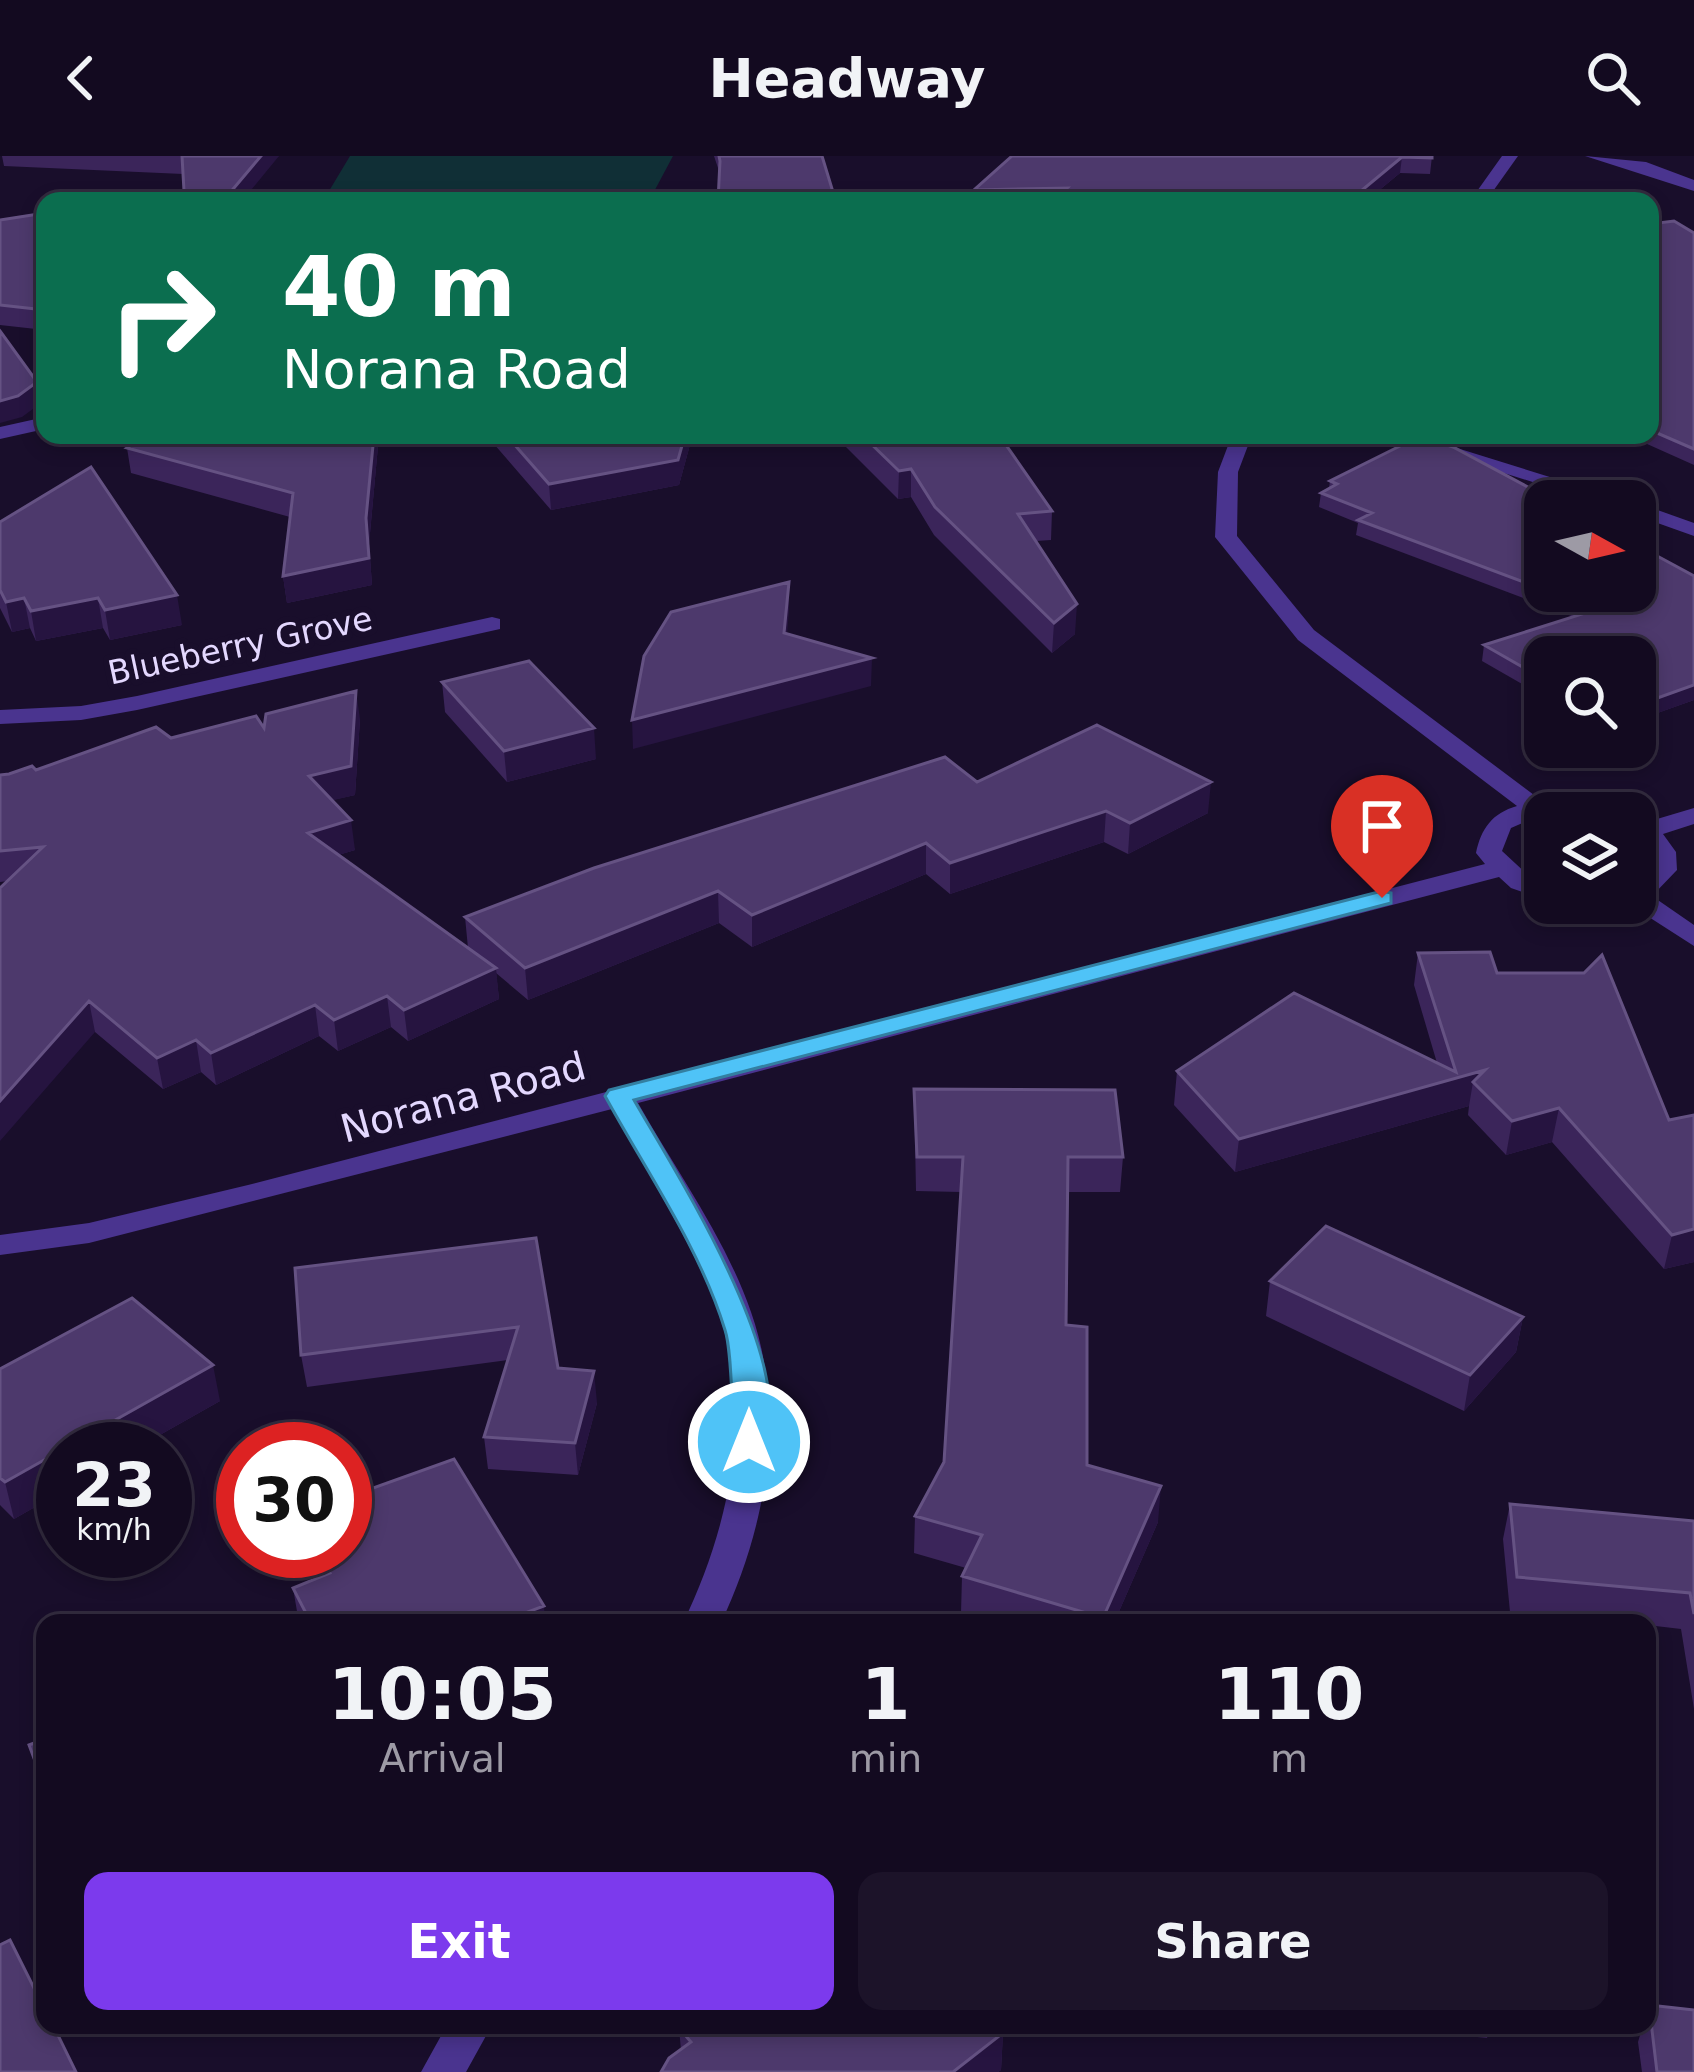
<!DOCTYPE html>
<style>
:root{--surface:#130a20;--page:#1c1329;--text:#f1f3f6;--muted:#9d9aa5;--line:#322b3e;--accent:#7c3aed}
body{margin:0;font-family:"DejaVu Sans",sans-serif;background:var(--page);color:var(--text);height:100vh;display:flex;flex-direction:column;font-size:45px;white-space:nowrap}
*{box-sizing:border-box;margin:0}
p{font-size:39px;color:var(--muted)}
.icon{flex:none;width:66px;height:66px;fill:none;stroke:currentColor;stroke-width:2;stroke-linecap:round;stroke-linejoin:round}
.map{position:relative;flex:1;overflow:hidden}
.drawer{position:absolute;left:36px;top:1458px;width:1620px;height:420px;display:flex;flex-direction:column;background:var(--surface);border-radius:24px;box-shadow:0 6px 18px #0003,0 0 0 3px var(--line)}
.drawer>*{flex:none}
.banner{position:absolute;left:36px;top:36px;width:1623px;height:252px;border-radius:24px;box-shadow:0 6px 18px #0003,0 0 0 3px var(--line);background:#0b6e4f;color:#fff;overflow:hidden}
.needle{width:78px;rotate:98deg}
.fabs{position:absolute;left:1524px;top:324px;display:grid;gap:24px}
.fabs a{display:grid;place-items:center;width:132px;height:132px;border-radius:24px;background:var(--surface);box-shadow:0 6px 18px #0003,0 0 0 3px var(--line);font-size:60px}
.speed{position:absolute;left:36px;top:1266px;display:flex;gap:24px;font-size:60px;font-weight:700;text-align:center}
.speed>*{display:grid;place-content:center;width:156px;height:156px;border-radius:50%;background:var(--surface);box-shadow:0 6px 18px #0003,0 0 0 3px var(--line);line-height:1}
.speed small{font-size:30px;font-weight:400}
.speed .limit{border:18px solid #d22;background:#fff;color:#111}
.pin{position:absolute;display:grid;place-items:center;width:102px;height:102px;color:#fff;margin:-123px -51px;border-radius:50% 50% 50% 0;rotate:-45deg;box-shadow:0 0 12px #0007}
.pin .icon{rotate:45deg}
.me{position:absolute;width:132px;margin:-66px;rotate:0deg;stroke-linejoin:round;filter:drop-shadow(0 0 9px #0008)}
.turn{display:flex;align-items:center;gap:42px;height:252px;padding:0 48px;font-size:54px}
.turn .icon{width:156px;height:156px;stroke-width:2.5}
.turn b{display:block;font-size:84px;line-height:102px}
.eta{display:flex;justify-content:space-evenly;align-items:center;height:204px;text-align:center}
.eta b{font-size:72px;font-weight:800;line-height:84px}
.button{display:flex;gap:24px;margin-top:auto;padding:24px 48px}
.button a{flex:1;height:138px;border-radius:24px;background:var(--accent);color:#fff;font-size:48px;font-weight:800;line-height:138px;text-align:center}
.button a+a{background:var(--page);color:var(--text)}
header{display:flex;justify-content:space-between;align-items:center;height:156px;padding:0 48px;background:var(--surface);font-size:54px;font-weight:800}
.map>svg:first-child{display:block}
.green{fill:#102f36}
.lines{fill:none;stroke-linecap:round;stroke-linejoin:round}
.minor{fill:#4a348f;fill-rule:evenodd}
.wall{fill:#3b255a}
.shaded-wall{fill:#261440}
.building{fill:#4d396c;stroke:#655283;stroke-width:3}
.route{fill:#4fc3f7;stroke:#337fa1;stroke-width:3}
.labels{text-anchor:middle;stroke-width:12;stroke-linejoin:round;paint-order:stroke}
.far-street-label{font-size:33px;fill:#e4d8ff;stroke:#190e2b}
.street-label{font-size:39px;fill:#e4d8ff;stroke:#190e2b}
</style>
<header><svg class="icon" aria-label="back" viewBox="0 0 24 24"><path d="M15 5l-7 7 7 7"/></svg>Headway<svg class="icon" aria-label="search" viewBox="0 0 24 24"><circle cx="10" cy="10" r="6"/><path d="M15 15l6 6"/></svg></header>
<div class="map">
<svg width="1694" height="1916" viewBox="0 0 1694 1916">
<rect width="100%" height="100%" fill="#190e2b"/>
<path class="green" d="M 350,0 L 673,0 L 649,45 L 323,45 Z"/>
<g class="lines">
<path class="minor" d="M 1502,0 L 1518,0 L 1486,45 L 1470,45 Z
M 1585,0 L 1646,6 L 1694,24 L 1694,35 Z
M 45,261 L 45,273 L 0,283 L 0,271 Z
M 1232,279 L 1252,279 L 1238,316 L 1237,380 L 1314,474 L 1542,645 L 1612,652 L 1616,657 L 1545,657 L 1511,672 L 1502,695 L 1529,720 L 1545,727 L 1545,744 L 1511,732 L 1499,721 L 638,947 C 676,1015 725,1081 751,1156 C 787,1259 766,1371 721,1467 L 683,1467 C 730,1370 756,1251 715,1147 C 688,1079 647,1017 612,953 L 89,1087 L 0,1099 L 0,1079 L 89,1067 L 248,1029 L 1485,708 L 1476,697 C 1481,673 1492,657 1517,650 L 1298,484 L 1215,381 L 1218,316 Z
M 1383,279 L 1415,279 L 1627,345 L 1593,345 Z
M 1635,346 L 1694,367 L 1694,380 L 1635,359 Z
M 492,461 L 500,463 L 500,473 L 137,554 L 81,564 L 0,568 L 0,554 L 81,550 L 137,540 Z
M 1694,652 L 1694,668 L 1663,678 L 1676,696 L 1677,714 L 1652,740 L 1694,769 L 1694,790 L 1627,747 L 1635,747 L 1635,727 C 1656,713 1655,697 1635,681 L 1635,662 L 1647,666 Z
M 447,1869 L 492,1869 L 466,1916 L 421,1916 Z"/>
</g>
<path class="wall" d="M 2,0 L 279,0 L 184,35 L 183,18 L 4,10 Z
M 714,0 L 822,0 L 833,36 L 833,45 L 718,45 L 720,18 Z
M 1012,0 L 1432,0 L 1430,18 L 1400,17 L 1366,45 L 974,45 L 974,34 Z
M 45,57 L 45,174 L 0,169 L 0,64 Z
M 1650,68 L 1694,77 L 1694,309 L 1627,279 L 1650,279 Z
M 379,279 L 369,388 L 372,429 L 287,447 L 283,420 L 290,361 L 131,317 L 127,292 Z
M 463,279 L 691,279 L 691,285 L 679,329 L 551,354 L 487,280 Z
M 834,279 L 999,279 L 1052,355 L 1051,384 L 1036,385 L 1075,478 L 1052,497 L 934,379 L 911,341 L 898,343 Z
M 1330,325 L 1545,345 L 1545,435 L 1635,435 L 1694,544 L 1635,565 L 1635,501 L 1545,501 L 1545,541 L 1482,505 L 1484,489 L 1574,461 L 1356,379 L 1358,367 L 1319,351 L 1321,337 L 1329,332 Z
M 0,366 L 182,469 L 110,484 L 103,472 L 36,485 L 30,472 L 12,476 L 0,452 Z
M 442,526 L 596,603 L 507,626 L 445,556 Z
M 360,563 L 355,639 L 332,644 L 355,694 L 338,699 L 468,792 L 465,761 L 977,626 L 1208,657 L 1128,698 L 1104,686 L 950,738 L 926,718 L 752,791 L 719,767 L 528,844 L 496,817 L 499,843 L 408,885 L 391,871 L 338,895 L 319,880 L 216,929 L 201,916 L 163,933 L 95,876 L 8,725 L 0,726 L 0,619 L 36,614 L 171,582 Z
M 1418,797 L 1497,817 L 1669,964 L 1694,959 L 1694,1106 L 1664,1113 L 1552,986 L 1506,999 L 1468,959 L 1469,950 L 1235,1016 L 1174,949 L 1177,915 L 1437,907 L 1414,829 Z
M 914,933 L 1123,1001 L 1120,1036 L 1068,1036 L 1066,1169 L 1087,1309 L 1158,1366 L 1114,1467 L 995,1467 L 961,1457 L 962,1420 L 966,1412 L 914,1397 L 915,1360 L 944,1306 L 961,1036 L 916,1035 Z
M 536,1082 L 558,1212 L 597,1247 L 578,1319 L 488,1313 L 484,1281 L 508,1204 L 307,1231 L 301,1199 Z
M 1270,1125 L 1523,1161 L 1516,1196 L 1464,1255 L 1266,1160 Z
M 0,1213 L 220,1245 L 135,1293 L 63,1293 L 63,1335 L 14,1363 L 0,1349 Z
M 1510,1348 L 1694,1365 L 1694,1553 L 1681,1473 L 1647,1469 L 1647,1467 L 1621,1467 L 1510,1456 L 1503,1383 Z
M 306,1395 L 345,1395 L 545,1467 L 299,1467 L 293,1432 L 320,1421 Z
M 45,1583 L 45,1643 L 29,1589 Z
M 1649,1849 L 1694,1916 L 1642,1916 L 1638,1886 L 1643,1869 L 1647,1869 Z
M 1357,1869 L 1491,1869 L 1487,1882 Z
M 679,1872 L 1003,1877 L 1001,1914 L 998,1916 L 661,1916 L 681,1894 Z"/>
<path class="shaded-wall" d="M 261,0 L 279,0 L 242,45 L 223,45 Z
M 1402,1 L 1400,17 L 1366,45 L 1349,45 Z
M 37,226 L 41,247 L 22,261 L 0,267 L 0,245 Z
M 374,279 L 379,279 L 369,388 L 372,429 L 287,447 L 283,420 L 366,362 Z
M 685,279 L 691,279 L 691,285 L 679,329 L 551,354 L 549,328 Z
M 911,313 L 911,341 L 898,343 L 899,315 Z
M 789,426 L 789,454 L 785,504 L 784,477 Z
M 177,439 L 182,469 L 110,484 L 105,454 Z
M 24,442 L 30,472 L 12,476 L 6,446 Z
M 98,442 L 103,472 L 36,485 L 31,455 Z
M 1077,448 L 1075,478 L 1052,497 L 1054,467 Z
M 872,502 L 871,530 L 633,593 L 632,564 Z
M 1694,529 L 1694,544 L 1635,565 L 1635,550 Z
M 356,535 L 360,563 L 355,639 L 313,649 L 309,620 Z
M 594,572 L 596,603 L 507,626 L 504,595 Z
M 1211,626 L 1208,657 L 1128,698 L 1130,667 Z
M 1106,655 L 1104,686 L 950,738 L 950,707 Z
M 351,664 L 355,694 L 312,707 L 308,677 Z
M 926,687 L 926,718 L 752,791 L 752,759 Z
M 718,735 L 719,767 L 528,844 L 525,812 Z
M 496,812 L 499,843 L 408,885 L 404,854 Z
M 387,840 L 391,871 L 338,895 L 334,864 Z
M 89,845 L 95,876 L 0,985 L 0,945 Z
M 315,849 L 319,880 L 216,929 L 211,897 Z
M 196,884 L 201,916 L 163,933 L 157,902 Z
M 1485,914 L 1473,926 L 1469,950 L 1235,1016 L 1239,983 Z
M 1559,952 L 1552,986 L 1506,999 L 1512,965 Z
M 1694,1073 L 1694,1106 L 1664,1113 L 1672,1079 Z
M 1523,1161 L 1516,1196 L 1464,1255 L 1470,1219 Z
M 213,1209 L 220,1245 L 135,1293 L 64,1293 Z
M 594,1215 L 597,1247 L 578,1319 L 575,1287 Z
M 63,1293 L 63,1335 L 14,1363 L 5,1326 Z
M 1161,1330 L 1158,1366 L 1114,1467 L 1102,1467 L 1103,1462 Z
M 544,1450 L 545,1467 L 498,1467 Z
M 1003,1877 L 1001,1914 L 998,1916 L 953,1916 Z"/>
<path class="building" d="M 182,0 L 261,0 L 223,45 L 119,45 L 184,35 Z
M 719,0 L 822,0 L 833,36 L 789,37 L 789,45 L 718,45 L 720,5 Z
M 1012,0 L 1432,0 L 1432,2 L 1402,1 L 1349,45 L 1052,45 L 1067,32 L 974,34 Z
M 45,57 L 45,154 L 0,149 L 0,64 Z
M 1674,65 L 1694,77 L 1694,293 L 1650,274 L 1650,68 Z
M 0,175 L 37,226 L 18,240 L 0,245 Z
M 148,279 L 374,279 L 366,362 L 369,402 L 283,420 L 293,337 L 127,292 Z
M 506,279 L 685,279 L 678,304 L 549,328 Z
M 862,279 L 999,279 L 1052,355 L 1018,358 L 1077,448 L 1054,467 L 935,351 L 911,313 L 899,315 Z
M 1420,280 L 1453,291 L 1554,345 L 1545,345 L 1545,434 L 1358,364 L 1372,357 L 1321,337 L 1337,328 L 1330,325 Z
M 91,311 L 177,439 L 105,454 L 98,442 L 31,455 L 24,442 L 6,446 L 0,434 L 0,366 Z
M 1635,388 L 1694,420 L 1694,529 L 1635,550 L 1635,501 L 1545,501 L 1545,524 L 1484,489 L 1598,453 L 1549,435 L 1635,435 Z
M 789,426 L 784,477 L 872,502 L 632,564 L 644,500 L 671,456 Z
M 529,505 L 594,572 L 504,595 L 442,526 Z
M 356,535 L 351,610 L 309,620 L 351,664 L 308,677 L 496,812 L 404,854 L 387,840 L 334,864 L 315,849 L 211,897 L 196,884 L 157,902 L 89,845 L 0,945 L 0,732 L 43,691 L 0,695 L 0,619 L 9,618 L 32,610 L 36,614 L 156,571 L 171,582 L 256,560 L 264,572 L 266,558 Z
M 1097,569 L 1211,626 L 1130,667 L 1106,655 L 950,707 L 926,687 L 752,759 L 718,735 L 525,812 L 465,761 L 594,712 L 945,601 L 977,626 Z
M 1490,796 L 1497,817 L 1584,817 L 1602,799 L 1669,964 L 1694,959 L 1694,1073 L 1672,1079 L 1559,952 L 1512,965 L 1473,926 L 1485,914 L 1239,983 L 1177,915 L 1294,837 L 1456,916 L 1418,797 Z
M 914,933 L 1115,934 L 1123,1001 L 1068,1001 L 1066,1169 L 1087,1171 L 1087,1309 L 1161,1330 L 1103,1462 L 962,1420 L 982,1379 L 915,1360 L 944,1306 L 963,1001 L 917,1001 Z
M 1326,1070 L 1523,1161 L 1470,1219 L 1270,1125 Z
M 536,1082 L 558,1212 L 594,1215 L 575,1287 L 484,1281 L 518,1171 L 301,1199 L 295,1112 Z
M 132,1142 L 213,1209 L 5,1326 L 0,1322 L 0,1213 Z
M 454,1303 L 544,1450 L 498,1467 L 311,1467 L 293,1432 L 330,1417 L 319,1395 L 345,1395 L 345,1342 Z
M 1510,1348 L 1694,1365 L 1694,1458 L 1690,1437 L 1517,1421 Z
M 45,1583 L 45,1632 L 29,1589 Z
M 10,1784 L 45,1854 L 45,1869 L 53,1869 L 76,1916 L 0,1916 L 0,1789 Z
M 1649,1849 L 1694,1854 L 1694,1916 L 1657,1916 Z
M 683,1869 L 994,1869 L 1003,1877 L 953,1916 L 661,1916 L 669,1902 L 691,1886 L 679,1872 Z"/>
<path class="route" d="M 1382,735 L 1391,737 L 1391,747 L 634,944 C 674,1014 805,1217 761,1294 L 738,1294 C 730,1279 734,1202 725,1174 C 700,1092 646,1015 605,940 L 609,934 Z"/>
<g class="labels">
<g class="far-street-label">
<text transform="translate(240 489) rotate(-12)" y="12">Blueberry Grove</text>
</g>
<g class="street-label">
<text transform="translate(463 941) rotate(-15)" y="14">Norana Road</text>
</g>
</g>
</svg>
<div class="fabs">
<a><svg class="needle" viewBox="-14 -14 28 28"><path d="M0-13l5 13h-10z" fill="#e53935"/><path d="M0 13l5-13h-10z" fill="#9d9aa5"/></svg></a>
<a><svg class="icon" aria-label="search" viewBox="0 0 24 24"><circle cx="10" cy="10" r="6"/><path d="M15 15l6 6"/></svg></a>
<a><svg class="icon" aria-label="layers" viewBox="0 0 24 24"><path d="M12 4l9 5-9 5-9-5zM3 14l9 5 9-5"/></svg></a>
</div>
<div class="speed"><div>23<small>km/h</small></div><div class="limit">30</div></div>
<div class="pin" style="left:1382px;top:742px;background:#d93025"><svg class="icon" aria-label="arrive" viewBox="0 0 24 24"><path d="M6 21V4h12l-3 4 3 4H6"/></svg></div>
<svg class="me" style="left:749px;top:1286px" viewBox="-20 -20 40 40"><circle r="17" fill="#4fc3f7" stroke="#fff" stroke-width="3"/><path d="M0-11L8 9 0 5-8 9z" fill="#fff"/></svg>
<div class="banner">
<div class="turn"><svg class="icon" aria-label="right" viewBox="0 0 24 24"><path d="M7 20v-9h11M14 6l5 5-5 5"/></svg><div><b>40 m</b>Norana Road</div></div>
</div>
<section class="drawer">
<div class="eta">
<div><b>10:05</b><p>Arrival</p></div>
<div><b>1</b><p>min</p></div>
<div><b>110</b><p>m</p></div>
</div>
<div class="button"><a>Exit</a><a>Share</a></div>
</section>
</div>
